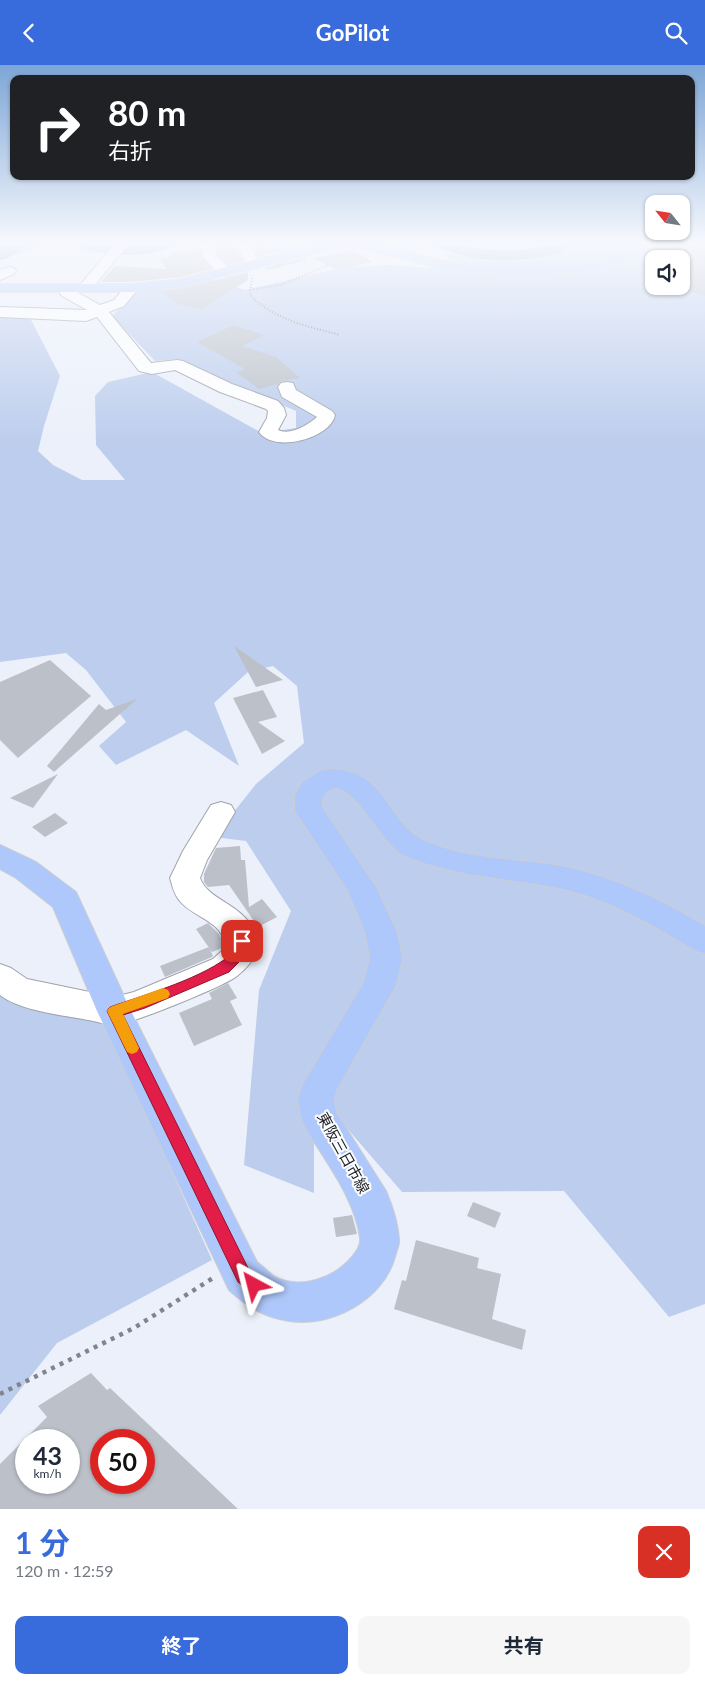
<!DOCTYPE html>
<html lang="ja">
<meta charset="utf-8">
<style>
:root{--surface:#fff;--page:#f6f6f7;--text:#1f2937;--muted:#747a83;--accent:#386cdc}
body{margin:0;font-family:Lato,"Noto Sans JP",sans-serif;background:var(--page);color:var(--text);height:100vh;display:flex;flex-direction:column;font-size:19px;white-space:nowrap}
*{box-sizing:border-box;margin:0}
p{font-size:16px;color:var(--muted)}
.icon{flex:none;width:28px;height:28px;fill:none;stroke:currentColor;stroke-width:2;stroke-linecap:round;stroke-linejoin:round}
.map{position:relative;height:1444px;overflow:hidden}
.panel{display:flex;flex-direction:column;background:var(--surface);flex:1}
.panel>*{flex:none}
.hud{position:absolute;left:10px;top:10px;width:685px;height:105px;border-radius:10px;box-shadow:0 1px 4px #0004;background:#202124;color:#fff;overflow:hidden}
.needle{width:32px;rotate:300deg}
.tools{position:absolute;left:645px;top:130px;display:grid;gap:10px}
.tools a{display:grid;place-items:center;width:45px;height:45px;border-radius:10px;background:var(--surface);box-shadow:0 1px 4px #0004;font-size:25px}
.speed{position:absolute;left:15px;top:1364px;display:flex;gap:10px;font-size:25px;font-weight:700;text-align:center}
.speed>*{display:grid;place-content:center;width:65px;height:65px;border-radius:50%;background:var(--surface);box-shadow:0 1px 4px #0004;line-height:1}
.speed small{font-size:12px;font-weight:400}
.speed .limit{border:8px solid #d22;background:#fff;color:#111}
.pin{position:absolute;display:grid;place-items:center;width:42px;height:42px;color:#fff;margin:-21px;border-radius:10px;box-shadow:0 2px 8px #0006}
.me{position:absolute;width:55px;margin:-28px;rotate:322deg;stroke-linejoin:round;filter:drop-shadow(0 0 4px #0008)}
.turn{display:flex;align-items:center;gap:18px;height:105px;padding:0 15px;font-size:22px}
.turn .icon{width:65px;height:65px;stroke-width:2.5}
.turn b{display:block;font-size:35px;line-height:42px}
.round{display:grid;place-items:center;flex:none;width:52px;height:52px;border-radius:10px;background:var(--page)}
.head{display:flex;align-items:center;justify-content:space-between;height:85px;padding:0 15px}
h1{font-size:30px;font-weight:700;line-height:38px;color:var(--accent)}
.primary-button{display:flex;gap:10px;margin-top:auto;padding:10px 15px}
.primary-button a{flex:1;height:58px;border-radius:10px;background:var(--accent);color:#fff;font-size:20px;font-weight:700;line-height:58px;text-align:center}
.primary-button a+a{background:var(--page);color:var(--text)}
header{display:flex;justify-content:space-between;align-items:center;height:65px;padding:0 15px;background:var(--accent);color:#fff;font-size:22px;font-weight:700}
.map>svg:first-child{display:block}
.green{fill:#bccded;fill-rule:evenodd}
.lines{fill:none;stroke-linecap:round;stroke-linejoin:round}
.river{fill:#7c92bb;fill-rule:evenodd}
.building{fill:#bbc0c9;fill-rule:evenodd}
.minor-casing{stroke:#9fa3ac;stroke-width:2}
.major-casing{stroke:#cdcecf;stroke-width:2}
.path-far1{stroke:#81858b;stroke-width:2;stroke-dasharray:1 2;stroke-linecap:butt}
.path{stroke:#81858b;stroke-width:4.5;stroke-dasharray:4 5.5;stroke-linecap:butt}
.minor{fill:#fff;fill-rule:evenodd}
.major{fill:#afc8fb;fill-rule:evenodd}
.route{fill:#e11d48;stroke:#92132f}
.slow{fill:#f59e0b}
.labels{text-anchor:middle;stroke-width:4;stroke-linejoin:round;paint-order:stroke}
.near-street-label{font-size:15px;fill:#1d1f23;stroke:#fcfdff}
</style>
<header><svg class="icon" aria-label="back" viewBox="0 0 24 24"><path d="M15 5l-7 7 7 7"/></svg>GoPilot<svg class="icon" aria-label="search" viewBox="0 0 24 24"><circle cx="10" cy="10" r="6"/><path d="M15 15l6 6"/></svg></header>
<div class="map">
<svg width="705" height="1444" viewBox="0 0 705 1444">
<rect width="100%" height="100%" fill="#ebf0fa"/>
<path class="green" d="M 0,176 L 77,176 L 105,185 C 92,191 82,185 70,179 L 58,182 L 42,182 L 26,188 L 10,190 L 15,184 L 0,185 Z
M 564,176 L 705,176 L 705,1239 L 669,1252 L 564,1126 L 402,1127 L 314,1025 L 314,1128 L 244,1100 L 259,925 L 291,846 L 246,776 L 214,772 L 256,719 L 304,678 L 297,621 L 273,601 L 248,607 L 214,638 L 239,701 L 186,665 L 116,700 L 99,681 L 126,657 L 86,605 L 66,588 L 0,597 L 0,250 L 29,251 L 60,311 L 44,361 L 38,386 L 53,400 L 82,415 L 125,415 L 96,380 L 95,331 L 108,317 L 152,307 L 262,368 L 296,363 L 296,346 L 177,294 L 155,296 L 112,251 L 138,224 L 209,214 L 245,225 L 345,202 L 390,200 L 444,204 L 459,197 L 440,189 C 483,192 520,198 561,183 ZM 654,194 L 681,194 L 681,221 L 654,221 Z
M 0,925 L 104,956 L 212,1195 L 57,1278 L 0,1350 Z"/>
<g class="lines">
<path class="river" d="M 11,176 L 33,176 L 30,180 L 6,194 L 0,195 L 0,182 Z
M 77,176 L 101,176 L 128,180 L 152,176 L 179,176 C 167,194 90,195 77,176 Z
M 428,176 L 453,176 L 469,182 L 495,185 L 524,185 L 548,180 L 550,176 L 568,176 L 560,188 C 515,199 474,198 431,180 Z"/>
</g>
<path class="building" d="M 210,176 L 231,176 L 243,196 L 228,200 L 218,189 L 218,183 Z
M 249,176 L 263,176 L 268,184 L 279,182 L 286,185 L 259,192 Z
M 639,176 L 705,176 L 705,231 L 681,224 L 681,194 L 636,183 Z
M 199,184 L 201,186 L 201,192 L 212,204 L 180,212 L 132,217 L 101,217 L 115,201 L 167,204 L 158,194 L 169,192 L 172,187 Z
M 354,185 L 372,197 L 337,205 L 314,193 Z
M 303,193 L 307,195 L 268,205 L 264,203 Z
M 248,207 L 248,215 L 202,244 L 177,239 L 161,226 L 180,224 Z
M 234,260 L 264,270 L 242,281 L 276,292 L 300,313 L 281,316 L 278,319 L 259,324 L 236,307 L 245,304 L 197,277 Z
M 234,581 L 283,615 L 256,622 Z
M 50,595 L 91,631 L 18,693 L 0,675 L 0,617 Z
M 263,625 L 277,652 L 258,657 L 285,676 L 262,689 L 233,633 Z
M 137,634 L 54,707 L 47,701 L 99,639 L 106,645 Z
M 58,709 L 33,743 L 10,733 Z
M 55,748 L 68,758 L 45,772 L 32,762 Z
M 240,781 L 241,795 L 245,795 L 249,842 L 262,834 L 277,852 L 258,862 L 229,820 L 208,822 L 204,817 L 204,809 L 216,783 Z
M 208,858 L 219,869 L 222,875 L 222,883 L 212,887 L 196,864 Z
M 209,882 L 213,891 L 212,892 L 165,912 L 160,901 Z
M 228,918 L 237,933 L 230,936 L 242,960 L 194,981 L 179,948 L 212,934 L 209,928 Z
M 473,1137 L 501,1148 L 495,1163 L 467,1151 Z
M 352,1150 L 357,1169 L 336,1172 L 333,1153 Z
M 416,1175 L 479,1193 L 477,1203 L 501,1209 L 492,1254 L 526,1265 L 522,1285 L 394,1244 L 402,1215 L 406,1216 Z
M 91,1308 L 107,1325 L 110,1323 L 238,1444 L 0,1444 L 0,1399 L 47,1352 L 38,1341 ZM 26,1375 L 69,1375 L 69,1418 L 26,1418 ZM 101,1375 L 144,1375 L 144,1418 L 101,1418 Z"/>
<g class="lines">
<g class="minor-casing">
<path id="minor" d="M 117,176 L 131,176 L 90,226 L 80,226 L 78,223 L 80,220 Z
M 192,176 C 203,176 210,175 217,184 L 216,190 L 232,207 L 230,210 L 220,210 L 202,191 L 203,185 Z
M 233,176 L 247,176 L 261,200 L 259,203 L 249,203 Z
M 9,202 L 14,203 L 16,206 L 14,209 L 0,215 L 0,205 Z
M 68,219 L 73,220 L 75,226 L 100,240 L 114,235 L 127,220 L 137,220 L 139,223 L 124,241 L 109,247 L 151,298 L 177,295 L 183,296 L 232,319 L 278,336 L 284,343 L 286,350 L 278,365 C 290,371 308,360 317,352 L 282,332 L 278,322 L 281,318 L 287,317 L 293,318 L 296,325 L 332,346 L 335,350 C 331,373 274,389 259,367 L 267,353 L 268,346 L 266,344 L 220,327 L 175,305 L 152,309 L 139,306 L 97,252 L 86,256 L 0,252 L 0,242 L 87,245 L 62,231 L 60,228 L 63,220 Z
M 221,737 L 231,740 L 235,747 L 207,795 L 200,813 C 209,838 250,839 257,876 C 259,890 248,902 237,911 C 225,921 129,960 114,960 C 106,960 96,956 88,955 C 63,950 20,946 0,930 L 0,899 L 11,903 L 27,914 L 114,932 L 134,927 L 213,894 L 224,884 C 228,857 192,853 179,835 C 174,829 172,820 170,813 L 183,786 L 211,740 Z"/>
</g>
<g class="major-casing">
<path id="major" d="M 329,176 L 366,176 L 443,196 L 524,202 L 600,196 C 610,194 620,186 623,176 L 637,176 L 634,184 L 618,200 L 600,204 L 524,210 L 443,204 L 365,184 L 335,183 L 180,222 L 132,227 L 0,227 L 0,219 L 132,219 L 180,214 Z
M 330,704 C 389,705 385,758 426,776 C 467,795 517,793 561,801 C 612,811 661,834 705,861 L 705,889 L 694,885 C 653,860 610,835 563,824 C 511,813 457,812 407,792 C 381,781 359,723 334,723 C 324,729 320,731 323,744 L 376,822 L 397,867 L 402,893 L 396,920 L 337,1024 L 334,1034 L 336,1047 L 386,1126 C 392,1140 398,1158 399,1174 C 400,1179 396,1187 395,1192 C 383,1235 331,1263 289,1256 C 263,1252 248,1242 229,1225 L 97,946 L 53,842 L 16,813 L 0,804 L 0,780 L 36,797 L 76,827 L 130,944 L 257,1197 C 263,1201 269,1208 275,1212 C 300,1225 334,1213 351,1193 C 356,1187 361,1181 360,1173 C 355,1134 326,1097 306,1064 L 301,1052 L 298,1034 L 303,1019 L 364,917 L 370,893 L 365,867 L 348,826 L 295,746 L 295,730 L 302,718 L 320,706 Z"/>
</g>
<path class="path-far1" d="M 252,213 L 250,230 C 273,254 309,262 340,270
M 250,225 L 280,220 L 329,200"/>
<path class="path" d="M 0,1329 L 134,1263 L 213,1213"/>
<use href="#minor" class="minor"/>
<use href="#major" class="major"/>
</g>
<linearGradient id="sky" x2="0" y2="1"><stop stop-color="#7da6d6"/><stop offset="0.47" stop-color="#f6f8fd"/><stop offset="1" stop-color="#f6f8fd" stop-opacity="0"/></linearGradient>
<rect width="705" height="378" fill="url(#sky)"/>
<path class="route" d="M 242,871 L 246,872 L 248,876 L 246,890 L 229,907 L 145,943 L 123,950 L 249,1205 L 260,1214 L 262,1220 L 260,1226 L 254,1229 L 238,1217 L 107,946 L 110,942 C 147,929 204,913 233,888 L 237,872 Z"/>
<path class="slow" d="M 163,923 L 168,925 L 170,929 L 168,933 L 123,949 L 139,983 L 137,987 L 132,989 L 127,987 L 107,946 L 110,942 Z"/>
<g class="labels">
<g class="near-street-label">
<text transform="translate(343 1088) rotate(61)" y="5">東阪三日市線</text>
</g>
</g>
</svg>
<div class="tools">
<a><svg class="needle" viewBox="-14 -14 28 28"><path d="M0-13l5 13h-10z" fill="#e53935"/><path d="M0 13l5-13h-10z" fill="#747a83"/></svg></a>
<a><svg class="icon" aria-label="sound" viewBox="0 0 24 24"><path d="M4 9h4l5-4v14l-5-4H4zM17 9q2 3 0 6"/></svg></a>
</div>
<div class="speed"><div>43<small>km/h</small></div><div class="limit">50</div></div>
<div class="pin" style="left:242px;top:876px;background:#d93025"><svg class="icon" aria-label="arrive" viewBox="0 0 24 24"><path d="M6 21V4h12l-3 4 3 4H6"/></svg></div>
<svg class="me" style="left:254px;top:1220px" viewBox="-20 -20 40 40"><path d="M0-17L14 15 0 8-14 15z" fill="#e11d48" stroke="#fff" stroke-width="4"/></svg>
<div class="hud">
<div class="turn"><svg class="icon" aria-label="right" viewBox="0 0 24 24"><path d="M7 20v-9h11M14 6l5 5-5 5"/></svg><div><b>80 m</b>右折</div></div>
</div>
</div>
<section class="panel">
<div class="head"><div><h1>1 分</h1><p>120 m · 12:59</p></div><a class="round" style="background:#d93025;color:#fff"><svg class="icon" aria-label="close" viewBox="0 0 24 24"><path d="M6 6l12 12M18 6L6 18"/></svg></a></div>
<div class="primary-button"><a>終了</a><a>共有</a></div>
</section>
